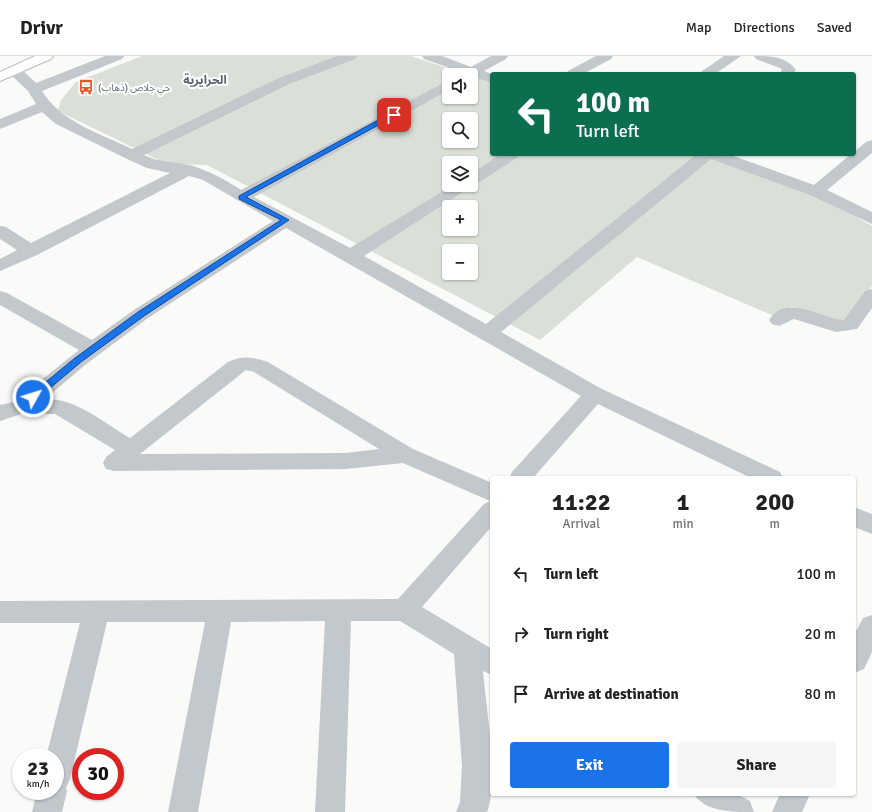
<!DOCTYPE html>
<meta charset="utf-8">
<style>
:root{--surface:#fff;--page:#f6f6f6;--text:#222;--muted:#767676;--line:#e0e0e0;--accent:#1a73e8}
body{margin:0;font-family:Signika,"Noto Sans Arabic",sans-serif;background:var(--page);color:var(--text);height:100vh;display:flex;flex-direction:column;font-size:15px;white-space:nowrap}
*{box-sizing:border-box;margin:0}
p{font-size:13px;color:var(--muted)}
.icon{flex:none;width:22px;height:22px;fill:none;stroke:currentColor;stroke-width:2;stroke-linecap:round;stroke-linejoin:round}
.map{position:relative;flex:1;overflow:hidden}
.drawer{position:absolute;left:490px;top:420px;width:366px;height:320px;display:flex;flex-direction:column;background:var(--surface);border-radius:4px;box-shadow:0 1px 3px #0004}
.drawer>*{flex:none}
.banner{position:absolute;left:490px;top:16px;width:366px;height:84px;border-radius:4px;box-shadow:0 1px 3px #0004;background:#0b6e4f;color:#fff;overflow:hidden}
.controls{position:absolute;left:442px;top:12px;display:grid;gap:8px}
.controls a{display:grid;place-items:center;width:36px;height:36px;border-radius:4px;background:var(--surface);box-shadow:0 1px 3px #0004;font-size:20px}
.speed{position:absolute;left:12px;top:692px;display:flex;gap:8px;font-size:20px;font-weight:700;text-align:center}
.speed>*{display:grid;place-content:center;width:52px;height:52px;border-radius:50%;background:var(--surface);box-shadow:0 1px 3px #0004;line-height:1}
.speed small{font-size:10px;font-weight:400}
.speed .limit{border:6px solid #d22;background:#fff;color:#111}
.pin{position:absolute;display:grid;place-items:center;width:34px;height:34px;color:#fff;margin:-17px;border-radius:8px;box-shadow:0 2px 6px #0006}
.me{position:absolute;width:44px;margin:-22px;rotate:51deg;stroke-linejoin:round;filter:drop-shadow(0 0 3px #0008)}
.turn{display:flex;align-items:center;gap:14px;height:84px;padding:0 20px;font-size:18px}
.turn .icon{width:52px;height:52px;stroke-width:2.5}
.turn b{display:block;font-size:28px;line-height:34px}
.eta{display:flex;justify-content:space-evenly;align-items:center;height:68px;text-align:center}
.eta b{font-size:24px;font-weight:700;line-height:28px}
.cta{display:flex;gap:8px;margin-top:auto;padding:8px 20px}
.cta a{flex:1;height:46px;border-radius:4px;background:var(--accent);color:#fff;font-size:16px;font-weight:700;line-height:46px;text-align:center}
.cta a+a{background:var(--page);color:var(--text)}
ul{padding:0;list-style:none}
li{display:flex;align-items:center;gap:12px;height:60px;padding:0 20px}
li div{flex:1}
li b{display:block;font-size:15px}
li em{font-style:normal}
header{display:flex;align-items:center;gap:24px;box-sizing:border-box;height:56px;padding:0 20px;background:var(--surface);border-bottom:1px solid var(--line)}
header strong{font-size:19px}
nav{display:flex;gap:22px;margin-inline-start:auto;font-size:14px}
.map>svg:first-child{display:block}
.green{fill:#dadfd7;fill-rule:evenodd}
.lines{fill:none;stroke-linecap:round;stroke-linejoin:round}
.secondary-casing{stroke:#b5bbc0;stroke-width:2}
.street{fill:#c3c8cc;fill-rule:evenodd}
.secondary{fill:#fff;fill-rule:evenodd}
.route{fill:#1a73e8;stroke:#114b97}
.labels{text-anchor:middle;stroke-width:4;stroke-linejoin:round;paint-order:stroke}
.far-poi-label{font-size:10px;fill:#647583;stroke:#fff;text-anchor:start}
.far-quarter-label{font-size:12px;font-weight:bold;fill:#56636e;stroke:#fff}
</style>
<header>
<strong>Drivr</strong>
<nav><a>Map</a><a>Directions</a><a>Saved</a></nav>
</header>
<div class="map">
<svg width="872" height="756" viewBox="0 0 872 756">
<rect width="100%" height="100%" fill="#fafaf8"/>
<path class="green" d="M 142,0 L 411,0 L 468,19 L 449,19 L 449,41 L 471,41 L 471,20 L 492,27 L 492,98 L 701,98 L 815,137 L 872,170 L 872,230 L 843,269 L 792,250 L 774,260 L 637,201 L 540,284 L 207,109 L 167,108 L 58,55 L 61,44 L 76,26 ZM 449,63 L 471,63 L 471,85 L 449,85 ZM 449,107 L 471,107 L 471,129 L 449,129 ZM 449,151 L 471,151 L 471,173 L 449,173 ZM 449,195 L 471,195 L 471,217 L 449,217 Z"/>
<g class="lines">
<g class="secondary-casing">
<path id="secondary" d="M 35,0 L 53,0 L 51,3 L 0,25 L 0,16 Z"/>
</g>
<path class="street" d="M 105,0 L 124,0 L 122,3 L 42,35 C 61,66 99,77 132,93 L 279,22 L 337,0 L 357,0 L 355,3 L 289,28 L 144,99 C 163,108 175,105 193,110 C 211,116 226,124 241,134 L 449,24 L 449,34 L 254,141 L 350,192 L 453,129 L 471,129 L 471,118 L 501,98 L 520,98 L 518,101 L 477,128 L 472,130 L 364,200 L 486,268 L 697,98 L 728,98 L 814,129 L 851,98 L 854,98 L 854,96 L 866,86 L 872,84 L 872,97 L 827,134 L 872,156 L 872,168 L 810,139 L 711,103 L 501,276 L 602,333 L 780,416 L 783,422 L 751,422 L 598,348 L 533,422 L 509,422 L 512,416 L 581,340 L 286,172 L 148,262 L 85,309 L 45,343 C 76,342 104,367 130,382 L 228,306 C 243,299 252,301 268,306 L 413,393 L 492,427 L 492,470 L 422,551 L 492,593 L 492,619 L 483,615 C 486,650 499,727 487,756 L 456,756 L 460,746 L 462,710 L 454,598 L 400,565 L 351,565 L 345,756 L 315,756 L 325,565 L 231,566 L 198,756 L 168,756 L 205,566 L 107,566 L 70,723 L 66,732 L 67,735 L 62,756 L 32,756 L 37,735 L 55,735 L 55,701 L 46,701 L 80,567 L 0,567 L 0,545 L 398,543 L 484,448 L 490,445 L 403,407 L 346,413 L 114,415 L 106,413 L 103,407 L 106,401 L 115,394 L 55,358 L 21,358 L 0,365 L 0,349 L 14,346 L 79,294 L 0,249 L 0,235 L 7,237 L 92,284 L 134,254 L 273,165 L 203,124 L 189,120 L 37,199 L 0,215 L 0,203 L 17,194 L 0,183 L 0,170 L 6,171 L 31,187 L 170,117 L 147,112 L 125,102 L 56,68 L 42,56 L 0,73 L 0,63 L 36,48 L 28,35 L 10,18 L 8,15 L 10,12 L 20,12 L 36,27 ZM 246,314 L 254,316 L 379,393 L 346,397 L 140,398 Z
M 422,0 L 442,0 L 471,11 L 491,0 L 508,0 L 506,3 L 484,15 L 492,18 L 492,27 L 473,21 L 471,22 L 471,19 L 459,19 L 461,16 L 424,3 Z
M 596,0 L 613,0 L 611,3 L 583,18 L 566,18 L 568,15 Z
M 724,0 L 741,0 L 715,18 L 698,18 Z
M 754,0 C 770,0 786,0 796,14 L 793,18 L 779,18 L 782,14 L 780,12 L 756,3 Z
M 872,233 L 872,252 L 857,273 L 836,276 L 794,263 L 779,270 L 772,268 L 769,264 C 787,236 820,263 844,264 L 865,235 Z
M 854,451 L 872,458 L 872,478 L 854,471 Z
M 872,559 L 872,596 L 864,613 L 854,617 L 854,579 L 863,562 Z
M 694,738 L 737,738 L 750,745 L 754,756 C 731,756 705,756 694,738 Z
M 780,738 L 810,738 L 802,756 L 772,756 Z"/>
<use href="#secondary" class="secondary"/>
</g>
<path class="route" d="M 391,57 L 397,59 L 246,141 L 289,164 L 144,260 L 81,306 L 36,344 L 30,344 L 30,339 L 75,302 L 138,256 L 281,164 L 239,143 L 239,140 Z"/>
<defs>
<g id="bus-bare" transform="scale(1.2)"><path d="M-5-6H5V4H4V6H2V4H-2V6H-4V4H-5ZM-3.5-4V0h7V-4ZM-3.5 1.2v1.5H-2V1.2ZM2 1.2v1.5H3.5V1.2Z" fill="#e7592a" stroke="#fff" stroke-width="2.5" paint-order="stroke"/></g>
</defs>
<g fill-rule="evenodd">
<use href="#bus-bare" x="86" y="31"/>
</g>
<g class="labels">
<g class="far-poi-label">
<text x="98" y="35">حي جلاص (ذهاب)</text>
</g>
<g class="far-quarter-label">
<text x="205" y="28">الحرايرية</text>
</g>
</g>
</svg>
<div class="controls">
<a><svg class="icon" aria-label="sound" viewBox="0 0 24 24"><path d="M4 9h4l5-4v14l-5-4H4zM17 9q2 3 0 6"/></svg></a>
<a><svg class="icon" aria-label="search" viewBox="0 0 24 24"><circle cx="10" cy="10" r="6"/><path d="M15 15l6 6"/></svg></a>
<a><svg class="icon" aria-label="layers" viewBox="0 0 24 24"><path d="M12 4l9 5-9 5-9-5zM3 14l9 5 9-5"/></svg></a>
<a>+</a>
<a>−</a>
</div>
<div class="speed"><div>23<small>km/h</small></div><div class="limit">30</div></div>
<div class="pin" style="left:394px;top:59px;background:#d93025"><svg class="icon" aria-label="arrive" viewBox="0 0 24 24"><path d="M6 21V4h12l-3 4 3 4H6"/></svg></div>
<svg class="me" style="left:33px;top:341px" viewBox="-20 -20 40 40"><circle r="17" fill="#1a73e8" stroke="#fff" stroke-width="3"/><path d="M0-11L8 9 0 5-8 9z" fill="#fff"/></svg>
<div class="banner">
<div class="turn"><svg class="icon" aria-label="left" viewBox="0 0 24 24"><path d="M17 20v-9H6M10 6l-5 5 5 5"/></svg><div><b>100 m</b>Turn left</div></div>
</div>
<section class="drawer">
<div class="eta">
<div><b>11:22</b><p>Arrival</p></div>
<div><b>1</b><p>min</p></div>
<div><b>200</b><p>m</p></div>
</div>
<ul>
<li><svg class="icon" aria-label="left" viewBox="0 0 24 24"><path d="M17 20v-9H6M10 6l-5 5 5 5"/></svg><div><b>Turn left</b></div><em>100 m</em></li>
<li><svg class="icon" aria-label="right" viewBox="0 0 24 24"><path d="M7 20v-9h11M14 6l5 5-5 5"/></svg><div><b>Turn right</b></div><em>20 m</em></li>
<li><svg class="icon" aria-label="arrive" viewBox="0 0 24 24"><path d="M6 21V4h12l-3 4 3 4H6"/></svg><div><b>Arrive at destination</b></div><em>80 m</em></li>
</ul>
<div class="cta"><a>Exit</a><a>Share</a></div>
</section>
</div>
